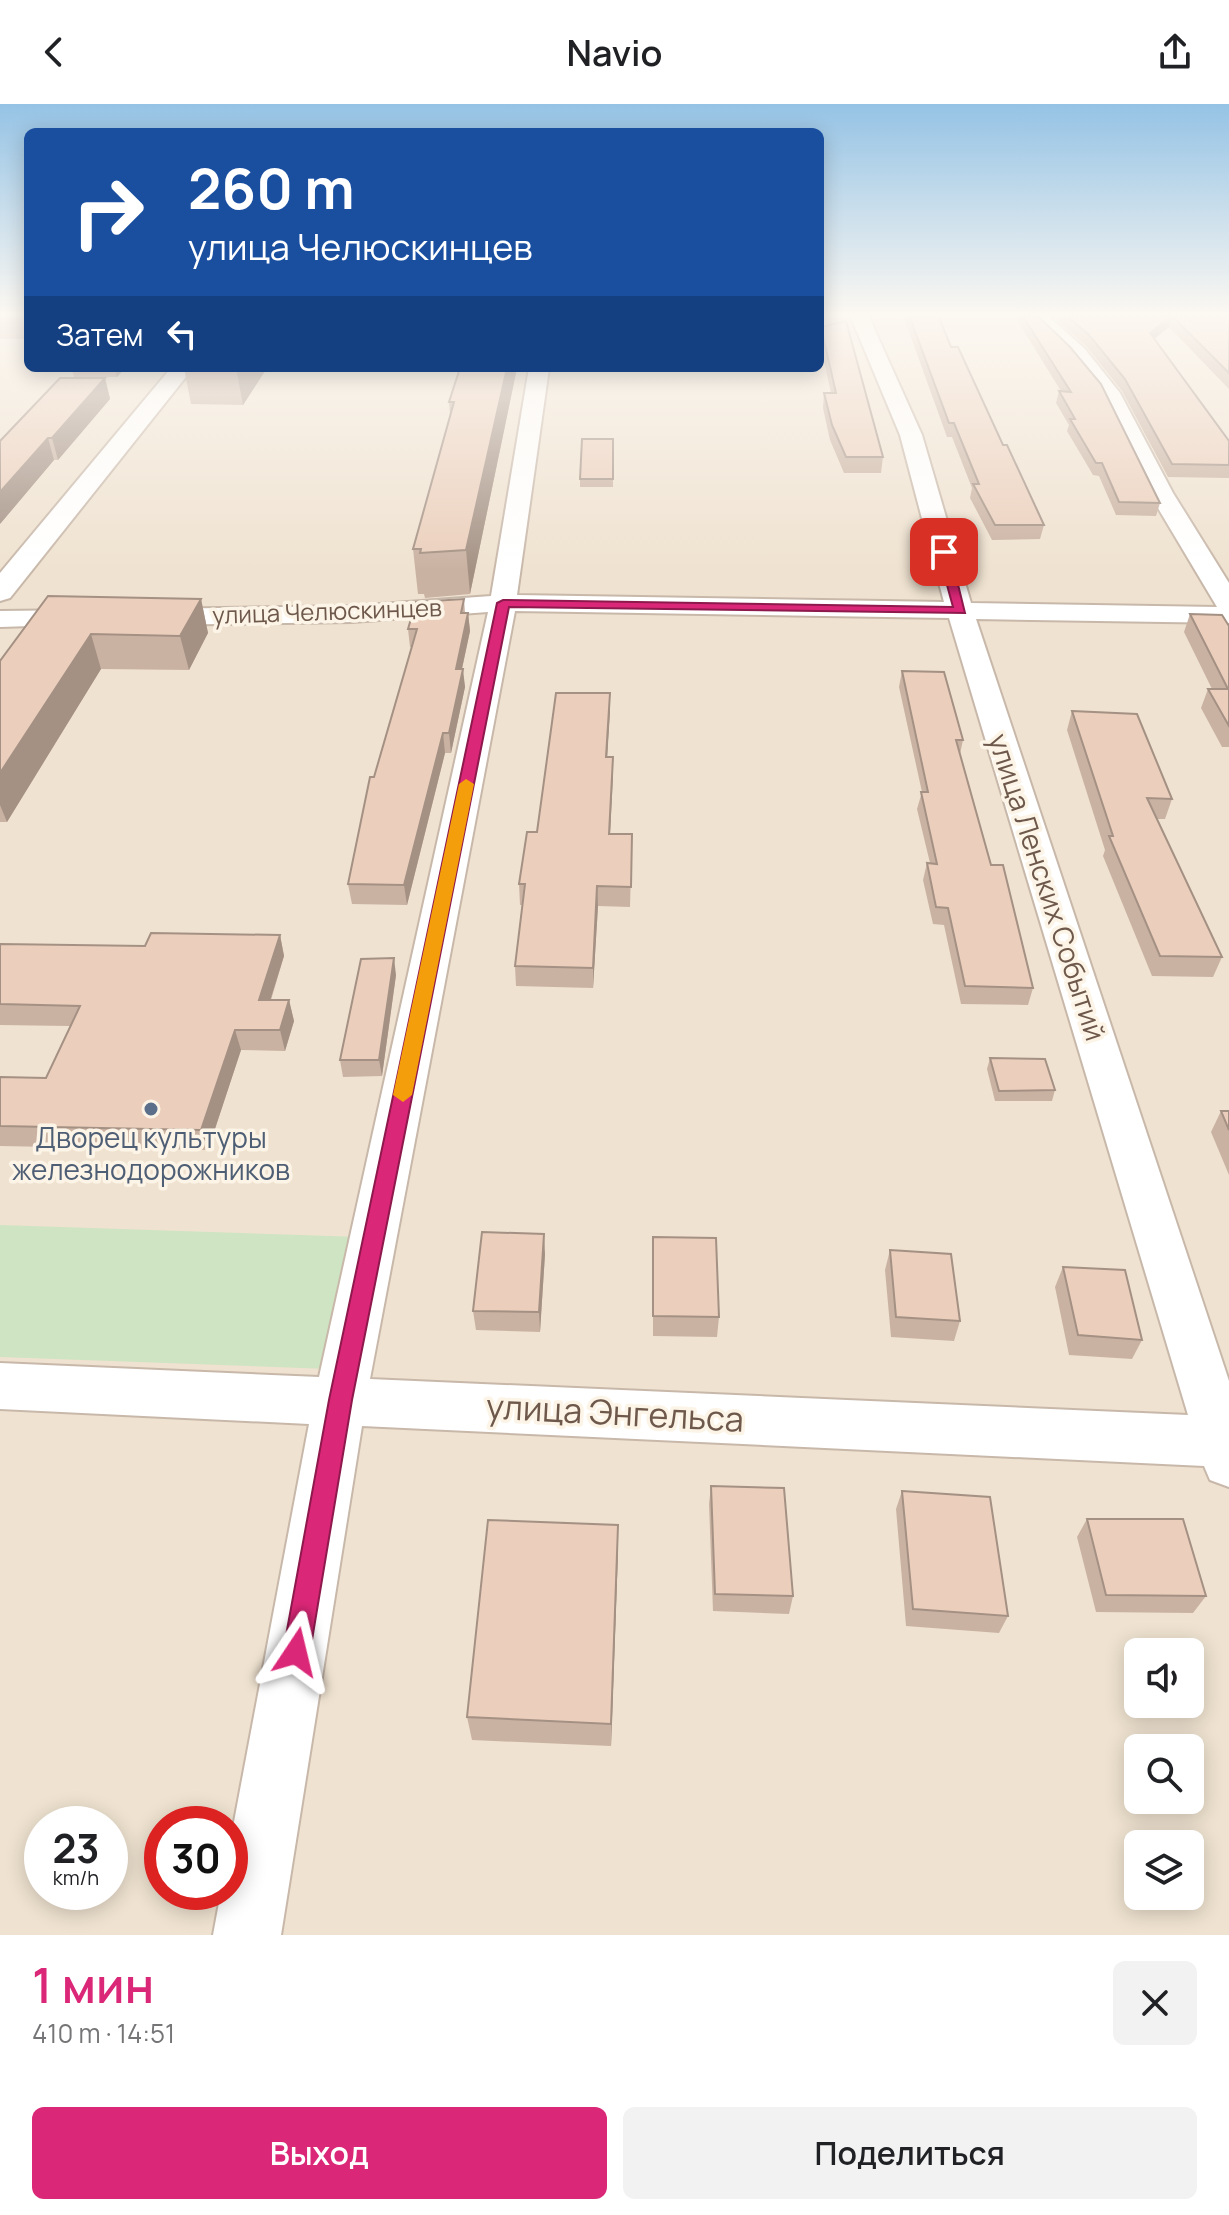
<!DOCTYPE html>
<html lang="ru">
<meta charset="utf-8">
<style>
:root{--surface:#fff;--page:#f2f2f2;--text:#202124;--muted:#757577;--accent:#db2777}
body{margin:0;font-family:Manrope,sans-serif;background:var(--page);color:var(--text);height:100vh;display:flex;flex-direction:column;font-size:30px;white-space:nowrap}
*{box-sizing:border-box;margin:0}
p{font-size:26px;color:var(--muted)}
.icon{flex:none;width:44px;height:44px;fill:none;stroke:currentColor;stroke-width:2;stroke-linecap:round;stroke-linejoin:round}
.map{position:relative;height:1831px;overflow:hidden}
.side{display:flex;flex-direction:column;background:var(--surface);flex:1}
.side>*{flex:none}
.guide{position:absolute;left:24px;top:24px;width:800px;height:244px;border-radius:12px;box-shadow:0 4px 20px #0003;background:#1a4fa0;color:#fff;overflow:hidden}
.controls{position:absolute;left:1124px;top:1534px;display:grid;gap:16px}
.controls a{display:grid;place-items:center;width:80px;height:80px;border-radius:12px;background:var(--surface);box-shadow:0 4px 20px #0003;font-size:40px}
.speed{position:absolute;left:24px;top:1702px;display:flex;gap:16px;font-size:40px;font-weight:700;text-align:center}
.speed>*{display:grid;place-content:center;width:104px;height:104px;border-radius:50%;background:var(--surface);box-shadow:0 4px 20px #0003;line-height:1}
.speed small{font-size:20px;font-weight:400}
.speed .limit{border:12px solid #d22;background:#fff;color:#111}
.pin{position:absolute;display:grid;place-items:center;width:68px;height:68px;color:#fff;margin:-34px;border-radius:16px;box-shadow:0 4px 12px #0006}
.me{position:absolute;width:88px;margin:-44px;rotate:10deg;stroke-linejoin:round;filter:drop-shadow(0 0 6px #0008)}
.turn{display:flex;align-items:center;gap:28px;height:168px;padding:0 32px;font-size:36px}
.turn .icon{width:104px;height:104px;stroke-width:2.5}
.turn b{display:block;font-size:56px;line-height:68px}
.then{display:flex;align-items:center;height:76px;padding:0 32px;background:#0003;gap:16px;font-size:30px}
.round{display:grid;place-items:center;flex:none;width:84px;height:84px;border-radius:12px;background:var(--page)}
.summary{display:flex;align-items:center;justify-content:space-between;height:136px;padding:0 32px}
h1{font-size:48px;font-weight:600;line-height:60px;color:var(--accent)}
.action{display:flex;gap:16px;margin-top:auto;padding:16px 32px}
.action a{flex:1;height:92px;border-radius:12px;background:var(--accent);color:#fff;font-size:32px;font-weight:600;line-height:92px;text-align:center}
.action a+a{background:var(--page);color:var(--text)}
header{display:flex;justify-content:space-between;align-items:center;height:104px;padding:0 32px;background:var(--surface);font-size:36px;font-weight:600}
.map>svg:first-child{display:block}
.residential{fill:#efe2d0;fill-rule:evenodd}
.green{fill:#cfe4c2}
.lines{fill:none;stroke-linecap:round;stroke-linejoin:round}
.minor-casing{stroke:#c8b8aa;stroke-width:4}
.tertiary-casing{stroke:#c8b8aa;stroke-width:4}
.minor{fill:#fff;fill-rule:evenodd}
.tertiary{fill:#fff;fill-rule:evenodd}
.wall{fill:#cab2a2}
.shaded-wall{fill:#a49184}
.building{fill:#ebcfbc;stroke:#a49184;stroke-width:2}
.route{fill:#db2777;stroke:#8e194d;stroke-width:2}
.slow{fill:#f59e0b}
.service-dot{fill:#5c6f8a;stroke:#fcf4e6;stroke-width:3}
.labels{text-anchor:middle;stroke-width:7;stroke-linejoin:round;paint-order:stroke}
.far-street-label{font-size:24px;fill:#6d584b;stroke:#fcf4e6}
.street-label{font-size:28px;fill:#6d584b;stroke:#fcf4e6}
.service-label{font-size:28px;fill:#4e5e75;stroke:#fcf4e6}
.near-street-label{font-size:34px;fill:#6d584b;stroke:#fcf4e6}
</style>
<header><svg class="icon" aria-label="back" viewBox="0 0 24 24"><path d="M15 5l-7 7 7 7"/></svg>Navio<svg class="icon" aria-label="share" viewBox="0 0 24 24"><path d="M12 15V3M7 8l5-5 5 5M5 13v7h14v-7"/></svg></header>
<div class="map">
<svg width="1229" height="1831" viewBox="0 0 1229 1831">
<rect width="100%" height="100%" fill="#f9f0e1"/>
<path class="residential" d="M 28,211 L 28,264 L 820,264 L 820,211 L 1229,211 L 1229,1831 L 0,1831 L 0,214 ZM 1138,1548 L 1190,1548 L 1190,1600 L 1138,1600 ZM 1138,1644 L 1190,1644 L 1190,1696 L 1138,1696 ZM 42,1720 L 110,1720 L 110,1788 L 42,1788 ZM 162,1720 L 230,1720 L 230,1788 L 162,1788 ZM 1138,1740 L 1190,1740 L 1190,1792 L 1138,1792 Z"/>
<path class="green" d="M 0,1121 L 360,1133 L 330,1265 L 0,1253 Z"/>
<g class="lines">
<g class="minor-casing">
<path id="minor" d="M 850,211 L 868,211 L 922,331 L 971,499 L 1217,503 L 1149,389 L 1101,290 L 1070,252 L 1028,211 L 1047,211 L 1084,244 L 1120,289 L 1173,389 L 1229,479 L 1229,519 L 976,515 L 1229,1277 L 1229,1383 L 1210,1376 L 1204,1362 L 362,1322 L 281,1831 L 213,1831 L 221,1788 L 230,1788 L 230,1739 L 309,1320 L 0,1305 L 0,1259 L 319,1273 L 488,508 L 352,518 L 150,521 L 140,519 L 136,513 L 140,507 L 150,505 L 352,502 L 491,492 L 529,264 L 549,264 L 517,491 L 944,498 L 900,331 ZM 515,507 L 949,514 L 1188,1311 L 370,1275 Z
M 86,506 L 96,508 L 100,514 L 96,520 L 0,523 L 0,507 Z"/>
</g>
<g class="tertiary-casing">
<path id="tertiary" d="M 171,264 L 193,264 L 10,494 L 0,497 L 0,469 Z"/>
</g>
<use href="#minor" class="minor"/>
<use href="#tertiary" class="tertiary"/>
</g>
<path class="wall" d="M 0,211 L 28,211 L 28,235 L 0,235 Z
M 903,211 L 938,211 L 951,243 L 1044,421 L 1040,435 L 992,436 L 970,394 L 972,384 L 952,333 L 947,333 Z
M 1018,211 L 1037,211 L 1160,399 L 1156,412 L 1116,411 L 1099,372 L 1093,371 L 1067,327 L 1069,321 L 1056,299 L 1059,287 L 1061,287 L 1017,216 Z
M 1060,211 L 1229,211 L 1229,285 L 1169,223 L 1154,235 L 1229,337 L 1229,374 L 1168,373 L 1122,287 L 1086,242 L 1058,217 Z
M 821,223 L 883,353 L 881,369 L 844,369 L 830,336 L 823,304 L 824,289 L 831,289 L 820,238 Z
M 72,264 L 125,264 L 117,273 L 74,273 Z
M 184,264 L 267,264 L 243,301 L 191,300 Z
M 460,264 L 517,264 L 470,490 L 425,494 L 424,490 L 418,490 L 413,445 L 450,311 L 449,298 Z
M 60,274 L 105,274 L 110,295 L 58,356 L 54,356 L 0,420 Z
M 613,335 L 613,383 L 580,383 L 580,375 Z
M 201,495 L 208,529 L 189,566 L 101,565 L 7,718 L 0,718 L 0,557 Z
M 464,495 L 465,509 L 468,509 L 470,527 L 462,565 L 465,583 L 451,649 L 445,649 L 407,801 L 352,800 L 348,780 L 412,543 L 410,543 L 408,525 Z
M 1190,510 L 1229,522 L 1229,643 L 1222,643 L 1201,604 L 1208,585 L 1212,585 L 1184,528 Z
M 902,567 L 963,636 L 960,650 L 991,761 L 1033,884 L 1028,901 L 961,900 L 944,821 L 933,820 L 923,776 L 927,759 L 930,759 L 917,705 L 922,688 L 899,583 Z
M 610,589 L 607,653 L 613,653 L 610,730 L 632,730 L 630,803 L 598,802 L 593,884 L 516,882 L 515,862 L 522,801 L 520,801 L 519,780 L 537,728 Z
M 1072,607 L 1172,695 L 1165,715 L 1156,715 L 1222,853 L 1213,873 L 1152,872 L 1103,752 L 1105,746 L 1067,626 Z
M 280,831 L 284,852 L 271,896 L 289,896 L 294,917 L 285,947 L 241,946 L 208,1046 L 0,1042 L 0,973 L 46,974 L 70,922 L 0,921 L 0,840 L 145,842 Z
M 396,871 L 382,972 L 343,973 L 340,956 Z
M 990,954 L 1055,986 L 1052,997 L 995,997 L 987,965 Z
M 1221,1007 L 1229,1007 L 1229,1071 L 1211,1028 Z
M 653,1133 L 719,1213 L 717,1233 L 653,1232 Z
M 890,1146 L 960,1217 L 954,1237 L 891,1233 L 885,1166 Z
M 545,1150 L 540,1228 L 476,1226 L 473,1207 Z
M 1063,1163 L 1142,1236 L 1132,1255 L 1069,1251 L 1055,1183 Z
M 711,1382 L 793,1492 L 789,1510 L 713,1507 L 709,1400 Z
M 902,1387 L 1008,1512 L 999,1529 L 906,1522 L 896,1405 Z
M 1087,1415 L 1206,1492 L 1193,1509 L 1096,1508 L 1077,1433 Z
M 618,1447 L 611,1642 L 472,1636 L 467,1613 Z"/>
<path class="shaded-wall" d="M 1172,212 L 1169,223 L 1147,241 L 1150,229 Z
M 114,264 L 125,264 L 117,273 Z
M 236,264 L 267,264 L 243,301 Z
M 507,264 L 517,264 L 470,490 L 466,446 Z
M 105,274 L 110,295 L 58,356 L 52,334 Z
M 48,334 L 54,356 L 0,420 L 0,388 Z
M 201,495 L 208,529 L 189,566 L 180,532 Z
M 468,509 L 470,527 L 458,583 L 456,565 Z
M 91,530 L 101,565 L 7,718 L 0,701 L 0,669 Z
M 463,565 L 465,583 L 451,649 L 449,629 Z
M 610,589 L 610,608 L 606,672 L 606,653 Z
M 443,629 L 445,649 L 407,801 L 404,781 Z
M 613,653 L 613,672 L 609,750 L 609,730 Z
M 597,782 L 598,802 L 593,884 L 593,864 Z
M 280,831 L 284,852 L 264,916 L 259,896 Z
M 394,854 L 396,871 L 382,972 L 379,956 Z
M 289,896 L 294,917 L 285,947 L 280,926 Z
M 235,926 L 241,946 L 208,1046 L 201,1026 Z
M 544,1130 L 545,1150 L 540,1228 L 539,1208 Z
M 618,1421 L 618,1447 L 611,1642 L 611,1620 Z"/>
<path class="building" d="M 909,211 L 938,211 L 951,243 L 958,243 L 1003,341 L 1007,341 L 1044,421 L 995,421 L 973,380 L 979,380 L 954,319 L 949,319 Z
M 1022,211 L 1037,211 L 1070,243 L 1101,280 L 1160,399 L 1119,398 L 1102,359 L 1096,359 L 1070,315 L 1075,315 L 1059,287 L 1071,288 Z
M 1066,211 L 1229,211 L 1229,269 L 1172,212 L 1150,229 L 1229,337 L 1229,361 L 1172,360 L 1125,275 L 1089,231 Z
M 846,217 L 883,353 L 846,353 L 832,321 L 824,289 L 836,289 L 821,223 Z
M 460,264 L 507,264 L 466,446 L 420,449 L 421,445 L 413,445 L 454,298 L 449,298 Z
M 60,274 L 105,274 L 52,334 L 48,334 L 0,388 L 0,337 Z
M 582,335 L 613,335 L 613,375 L 580,375 Z
M 48,492 L 201,495 L 180,532 L 91,530 L 0,669 L 0,557 Z
M 464,495 L 461,509 L 468,509 L 456,565 L 463,565 L 449,629 L 443,629 L 404,781 L 348,780 L 370,673 L 374,673 L 417,525 L 408,525 L 416,498 Z
M 1190,510 L 1222,511 L 1229,522 L 1229,622 L 1208,585 L 1228,585 Z
M 902,567 L 944,568 L 963,636 L 956,636 L 991,761 L 1003,761 L 1033,884 L 965,882 L 948,804 L 936,803 L 927,759 L 937,760 L 921,688 L 928,688 Z
M 556,589 L 610,589 L 606,653 L 613,653 L 609,730 L 632,730 L 631,783 L 597,782 L 593,864 L 515,862 L 525,780 L 519,780 L 527,728 L 537,728 Z
M 1072,607 L 1137,610 L 1172,695 L 1147,694 L 1222,853 L 1160,852 L 1109,732 L 1113,732 Z
M 151,829 L 280,831 L 259,896 L 289,896 L 280,926 L 235,926 L 201,1026 L 0,1022 L 0,973 L 46,974 L 80,902 L 0,900 L 0,840 L 145,842 Z
M 394,854 L 379,956 L 340,956 L 361,855 Z
M 990,954 L 1045,955 L 1055,986 L 999,987 Z
M 1221,1007 L 1229,1007 L 1229,1026 Z
M 482,1128 L 544,1130 L 539,1208 L 473,1207 Z
M 653,1133 L 716,1134 L 719,1213 L 653,1212 Z
M 890,1146 L 951,1150 L 960,1217 L 896,1213 Z
M 1063,1163 L 1125,1166 L 1142,1236 L 1078,1231 Z
M 711,1382 L 784,1384 L 793,1492 L 715,1490 Z
M 902,1387 L 990,1393 L 1008,1512 L 913,1505 Z
M 1087,1415 L 1183,1415 L 1206,1492 L 1106,1491 Z
M 488,1416 L 618,1421 L 611,1620 L 467,1613 Z"/>
<linearGradient id="sky" x2="0" y2="1"><stop stop-color="#95c3e5"/><stop offset="0.45" stop-color="#fcf8f2"/><stop offset="1" stop-color="#fcf8f2" stop-opacity="0"/></linearGradient>
<rect width="1229" height="467" fill="url(#sky)"/>
<path class="route" d="M 944,445 L 950,448 L 965,509 L 509,503 L 352,1296 L 310,1548 L 306,1557 L 296,1561 L 287,1557 L 283,1548 L 329,1296 L 497,499 L 503,496 L 953,503 L 938,448 Z"/>
<path class="slow" d="M 466,675 L 474,680 L 412,991 L 403,998 L 393,991 L 459,680 Z"/>
<circle class="service-dot" cx="151" cy="1005" r="8"/>
<g class="labels">
<g class="far-street-label">
<text transform="translate(327 508) rotate(-2)" y="8">улица Челюскинцев</text>
</g>
<g class="street-label">
<text transform="translate(1047 783) rotate(72)" y="10">улица Ленских Событий</text>
</g>
<g class="service-label">
<text x="151" y="1044">Дворец культуры<tspan x="151" dy="32">железнодорожников</tspan></text>
</g>
<g class="near-street-label">
<text transform="translate(615 1309) rotate(3)" y="12">улица Энгельса</text>
</g>
</g>
</svg>
<div class="controls">
<a><svg class="icon" aria-label="sound" viewBox="0 0 24 24"><path d="M4 9h4l5-4v14l-5-4H4zM17 9q2 3 0 6"/></svg></a>
<a><svg class="icon" aria-label="search" viewBox="0 0 24 24"><circle cx="10" cy="10" r="6"/><path d="M15 15l6 6"/></svg></a>
<a><svg class="icon" aria-label="layers" viewBox="0 0 24 24"><path d="M12 4l9 5-9 5-9-5zM3 14l9 5 9-5"/></svg></a>
</div>
<div class="speed"><div>23<small>km/h</small></div><div class="limit">30</div></div>
<div class="pin" style="left:944px;top:448px;background:#d93025"><svg class="icon" aria-label="arrive" viewBox="0 0 24 24"><path d="M6 21V4h12l-3 4 3 4H6"/></svg></div>
<svg class="me" style="left:296px;top:1548px" viewBox="-20 -20 40 40"><path d="M0-17L14 15 0 8-14 15z" fill="#db2777" stroke="#fff" stroke-width="4"/></svg>
<div class="guide">
<div class="turn"><svg class="icon" aria-label="right" viewBox="0 0 24 24"><path d="M7 20v-9h11M14 6l5 5-5 5"/></svg><div><b>260 m</b>улица Челюскинцев</div></div>
<div class="then">Затем<svg class="icon" aria-label="left" viewBox="0 0 24 24"><path d="M17 20v-9H6M10 6l-5 5 5 5"/></svg></div>
</div>
</div>
<section class="side">
<div class="summary"><div><h1>1 мин</h1><p>410 m · 14:51</p></div><a class="round"><svg class="icon" aria-label="close" viewBox="0 0 24 24"><path d="M6 6l12 12M18 6L6 18"/></svg></a></div>
<div class="action"><a>Выход</a><a>Поделиться</a></div>
</section>
